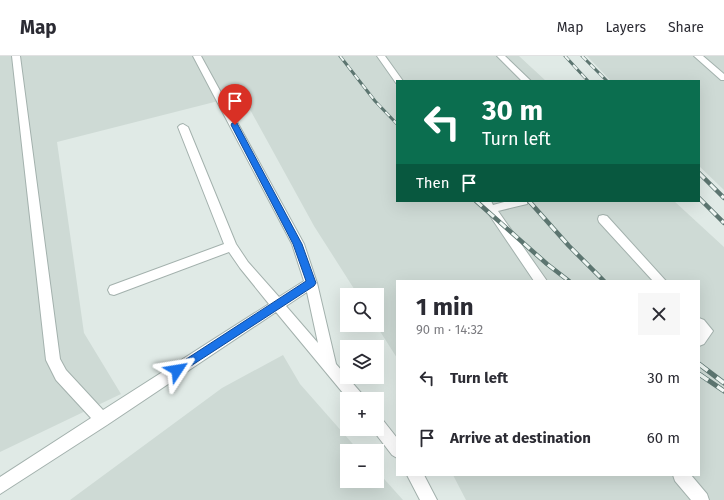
<!DOCTYPE html>
<meta charset="utf-8">
<style>
:root{--surface:#fff;--page:#f7f7f7;--text:#2b2b33;--muted:#7c7c81;--line:#e1e1e2}
body{margin:0;font-family:"Fira Sans",sans-serif;background:var(--page);color:var(--text);height:100vh;display:flex;flex-direction:column;font-size:15px;white-space:nowrap}
*{box-sizing:border-box;margin:0}
p{font-size:13px;color:var(--muted)}
.icon{flex:none;width:22px;height:22px;fill:none;stroke:currentColor;stroke-width:2;stroke-linecap:round;stroke-linejoin:round}
.map{position:relative;flex:1;overflow:hidden}
.sheet{position:absolute;left:396px;top:224px;width:304px;height:196px;display:flex;flex-direction:column;background:var(--surface);border-radius:0px;box-shadow:0 4px 16px #0002}
.sheet>*{flex:none}
.guide{position:absolute;left:396px;top:24px;width:304px;height:122px;border-radius:0px;box-shadow:0 4px 16px #0002;background:#0b6e4f;color:#fff;overflow:hidden}
.fabs{position:absolute;left:340px;top:232px;display:grid;gap:8px}
.fabs a{display:grid;place-items:center;width:44px;height:44px;border-radius:0px;background:var(--surface);box-shadow:0 4px 16px #0002;font-size:20px}
.pin{position:absolute;display:grid;place-items:center;width:34px;height:34px;color:#fff;margin:-41px -17px;border-radius:50% 50% 50% 0;rotate:-45deg;box-shadow:0 0 4px #0007}
.pin .icon{rotate:45deg}
.me{position:absolute;width:44px;margin:-22px;rotate:57deg;stroke-linejoin:round;filter:drop-shadow(0 0 3px #0008)}
.turn{display:flex;align-items:center;gap:14px;height:84px;padding:0 20px;font-size:18px}
.turn .icon{width:52px;height:52px;stroke-width:2.5}
.turn b{display:block;font-size:28px;line-height:34px}
.then{display:flex;align-items:center;height:38px;padding:0 20px;background:#0003;gap:8px;font-size:15px}
.round{display:grid;place-items:center;flex:none;width:42px;height:42px;border-radius:0px;background:var(--page)}
.overview{display:flex;align-items:center;justify-content:space-between;height:68px;padding:0 20px}
h1{font-size:24px;font-weight:700;line-height:30px}
ul{padding:0;list-style:none}
li{display:flex;align-items:center;gap:12px;height:60px;padding:0 20px}
li div{flex:1}
li b{display:block;font-size:15px}
li em{font-style:normal}
header{display:flex;align-items:center;gap:24px;box-sizing:border-box;height:56px;padding:0 20px;background:var(--surface);border-bottom:1px solid var(--line)}
header strong{font-size:19px}
nav{display:flex;gap:22px;margin-inline-start:auto;font-size:14px}
.map>svg:first-child{display:block}
.built{fill:#cedad5}
.lines{fill:none;stroke-linecap:round;stroke-linejoin:round}
.lane-casing{stroke:#a3b1ad;stroke-width:2}
.lane{fill:#fff;fill-rule:evenodd}
.rail-far2-casing{stroke:#5c7570;stroke-width:3}
.rail-far1-casing{stroke:#5c7570;stroke-width:4.5}
.rail-casing{stroke:#5c7570;stroke-width:5}
.rail-far2{stroke:#f0f7f4;stroke-width:2;stroke-dasharray:6;stroke-linecap:butt}
.rail-far1{stroke:#f0f7f4;stroke-width:3;stroke-dasharray:8;stroke-linecap:butt}
.rail{stroke:#f0f7f4;stroke-width:3.5;stroke-dasharray:11;stroke-linecap:butt}
.route{fill:#1a73e8;stroke:#114b97}
</style>
<header>
<strong>Map</strong>
<nav><a>Map</a><a>Layers</a><a>Share</a></nav>
</header>
<div class="map">
<svg width="724" height="444" viewBox="0 0 724 444">
<rect width="100%" height="100%" fill="#e0eae6"/>
<path class="built" d="M 0,0 L 519,0 L 546,25 L 397,25 L 397,145 L 674,145 L 724,191 L 724,444 L 466,444 L 453,419 L 699,419 L 699,225 L 397,225 L 397,302 L 376,269 L 377,239 L 358,239 L 314,170 L 242,39 L 57,86 L 84,277 L 121,338 L 0,396 Z
M 587,0 L 724,0 L 724,134 L 699,110 L 699,25 L 611,25 Z
M 283,299 L 300,328 L 359,395 L 347,395 L 347,425 L 377,425 L 377,415 L 403,444 L 70,444 L 222,332 Z"/>
<g class="lines">
<g class="lane-casing">
<path id="lane" d="M 12,0 L 20,0 L 60,303 L 66,314 L 103,354 L 269,248 L 240,212 L 229,196 L 114,239 L 110,238 L 108,234 L 110,230 L 224,188 L 178,71 L 180,69 L 183,68 L 188,71 L 236,188 L 248,206 L 279,241 L 304,225 L 292,188 L 193,0 L 201,0 L 304,188 L 317,227 L 336,308 L 362,338 L 364,343 L 348,343 L 276,256 L 107,369 L 0,438 L 0,421 L 91,362 L 56,324 L 46,304 ZM 307,236 L 318,287 L 286,250 Z
M 377,0 L 385,0 L 403,25 L 397,25 L 396,27 Z
M 497,0 L 505,0 L 531,25 L 522,25 Z
M 694,0 L 703,0 L 724,18 L 724,24 L 721,24 Z
M 480,145 L 491,145 L 493,149 L 508,145 L 528,145 L 527,148 L 498,155 L 547,225 L 534,225 Z
M 603,159 L 607,160 L 666,225 L 653,225 L 599,166 L 598,163 L 599,160 Z
M 699,262 L 704,264 L 713,275 L 704,288 L 699,290 Z
M 377,361 L 382,363 L 397,382 L 397,402 L 392,399 L 372,373 L 377,373 Z
M 407,419 L 424,419 L 437,444 L 420,444 Z
M 673,419 L 691,419 L 707,438 L 709,444 L 691,444 L 675,425 Z"/>
</g>
<use href="#lane" class="lane"/>
<g class="rail-far2-casing">
<path id="rail-far2" d="M 340,0 L 375,45 L 397,68
M 565,0 L 588,25
M 582,0 L 607,25"/>
</g>
<g class="rail-far1-casing">
<path id="rail-far1" d="M 699,117 L 724,142
M 699,142 L 724,167
M 476,145 L 547,208 L 569,225
M 529,145 L 569,190 L 604,225"/>
</g>
<g class="rail-casing">
<path id="rail" d="M 699,308 L 724,327
M 699,318 L 724,335"/>
</g>
<use href="#rail-far2" class="rail-far2"/>
<use href="#rail-far1" class="rail-far1"/>
<use href="#rail" class="rail"/>
</g>
<path class="route" d="M 232,67 L 237,67 L 238,69 L 302,188 L 316,227 L 314,230 L 177,319 L 174,318 L 172,314 L 174,311 L 306,225 L 293,188 L 231,69 Z"/>
</svg>
<div class="fabs">
<a><svg class="icon" aria-label="search" viewBox="0 0 24 24"><circle cx="10" cy="10" r="6"/><path d="M15 15l6 6"/></svg></a>
<a><svg class="icon" aria-label="layers" viewBox="0 0 24 24"><path d="M12 4l9 5-9 5-9-5zM3 14l9 5 9-5"/></svg></a>
<a>+</a>
<a>−</a>
</div>
<div class="pin" style="left:235px;top:69px;background:#d93025"><svg class="icon" aria-label="arrive" viewBox="0 0 24 24"><path d="M6 21V4h12l-3 4 3 4H6"/></svg></div>
<svg class="me" style="left:177px;top:314px" viewBox="-20 -20 40 40"><path d="M0-17L14 15 0 8-14 15z" fill="#1a73e8" stroke="#fff" stroke-width="4"/></svg>
<div class="guide">
<div class="turn"><svg class="icon" aria-label="left" viewBox="0 0 24 24"><path d="M17 20v-9H6M10 6l-5 5 5 5"/></svg><div><b>30 m</b>Turn left</div></div>
<div class="then">Then<svg class="icon" aria-label="arrive" viewBox="0 0 24 24"><path d="M6 21V4h12l-3 4 3 4H6"/></svg></div>
</div>
<section class="sheet">
<div class="overview"><div><h1>1 min</h1><p>90 m · 14:32</p></div><a class="round"><svg class="icon" aria-label="close" viewBox="0 0 24 24"><path d="M6 6l12 12M18 6L6 18"/></svg></a></div>
<ul>
<li><svg class="icon" aria-label="left" viewBox="0 0 24 24"><path d="M17 20v-9H6M10 6l-5 5 5 5"/></svg><div><b>Turn left</b></div><em>30 m</em></li>
<li><svg class="icon" aria-label="arrive" viewBox="0 0 24 24"><path d="M6 21V4h12l-3 4 3 4H6"/></svg><div><b>Arrive at destination</b></div><em>60 m</em></li>
</ul>
</section>
</div>
